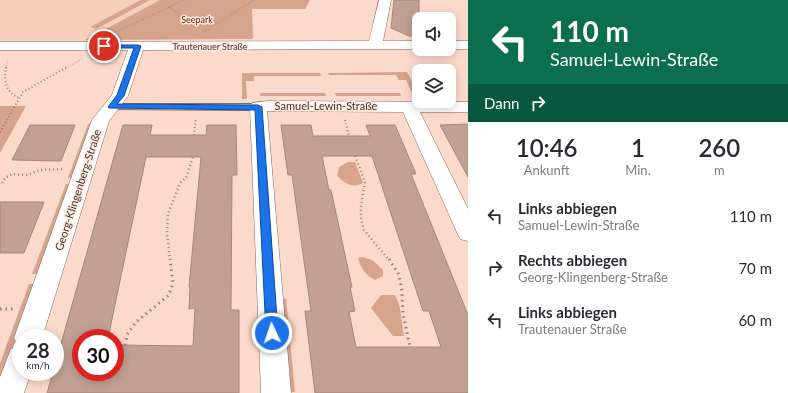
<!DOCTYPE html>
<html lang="de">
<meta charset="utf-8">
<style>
:root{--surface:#fff;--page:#f7f7f7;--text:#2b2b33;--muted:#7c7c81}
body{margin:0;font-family:Lato,sans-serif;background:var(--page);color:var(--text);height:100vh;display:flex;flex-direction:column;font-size:15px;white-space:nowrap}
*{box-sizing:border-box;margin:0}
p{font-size:13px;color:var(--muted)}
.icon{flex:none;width:22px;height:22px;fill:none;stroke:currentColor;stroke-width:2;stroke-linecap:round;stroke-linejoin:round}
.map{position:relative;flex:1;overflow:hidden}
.drawer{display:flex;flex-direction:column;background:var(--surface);width:320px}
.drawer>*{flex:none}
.banner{background:#0b6e4f;color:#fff;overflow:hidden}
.buttons{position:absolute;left:412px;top:12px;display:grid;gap:8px}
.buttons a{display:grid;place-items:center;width:44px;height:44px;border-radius:8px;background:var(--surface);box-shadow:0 2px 10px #0003;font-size:20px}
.speed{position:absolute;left:12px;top:329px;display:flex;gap:8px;font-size:20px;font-weight:700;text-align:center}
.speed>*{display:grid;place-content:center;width:52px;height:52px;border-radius:50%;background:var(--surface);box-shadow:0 2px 10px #0003;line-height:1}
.speed small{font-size:10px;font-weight:400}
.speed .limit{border:6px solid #d22;background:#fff;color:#111}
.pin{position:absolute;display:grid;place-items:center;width:34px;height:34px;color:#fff;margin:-17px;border:2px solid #fff;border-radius:50%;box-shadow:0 1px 4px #0007}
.me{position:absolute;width:44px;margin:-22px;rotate:357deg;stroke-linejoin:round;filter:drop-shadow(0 0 3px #0008)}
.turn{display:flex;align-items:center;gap:14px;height:84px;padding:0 16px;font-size:18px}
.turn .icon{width:52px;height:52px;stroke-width:2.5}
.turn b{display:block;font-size:28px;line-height:34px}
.then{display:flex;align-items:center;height:38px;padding:0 16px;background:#0003;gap:8px;font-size:15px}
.eta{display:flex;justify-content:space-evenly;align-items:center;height:68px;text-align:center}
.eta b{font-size:24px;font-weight:600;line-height:28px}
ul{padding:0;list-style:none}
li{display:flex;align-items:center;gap:12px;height:52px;padding:0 16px}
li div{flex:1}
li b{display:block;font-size:15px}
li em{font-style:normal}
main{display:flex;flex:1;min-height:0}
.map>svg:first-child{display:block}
.built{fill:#f6cebc}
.green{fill:#d6a38d}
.building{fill:#c0a193;stroke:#a6877a;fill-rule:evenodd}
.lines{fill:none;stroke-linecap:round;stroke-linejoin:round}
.lane-casing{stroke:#87695d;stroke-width:2}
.street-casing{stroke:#87695d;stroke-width:1}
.path-far3{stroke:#978177;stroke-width:1.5;stroke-dasharray:0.5 2;stroke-linecap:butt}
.path-far2{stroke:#978177;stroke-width:2;stroke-dasharray:1 2.5;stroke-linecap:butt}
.path-far1{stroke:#978177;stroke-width:2.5;stroke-dasharray:1 3;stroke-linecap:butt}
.path{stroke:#978177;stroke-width:3;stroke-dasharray:1.5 4;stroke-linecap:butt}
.lane{fill:#fff;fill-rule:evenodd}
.street{fill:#fff;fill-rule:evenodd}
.route{fill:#1a73e8;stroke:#114b97}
.labels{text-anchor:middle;stroke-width:3;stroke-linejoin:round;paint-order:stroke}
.far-park-label{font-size:9px;fill:#5b2810;stroke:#ffeae1}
.far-street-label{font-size:9px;fill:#443732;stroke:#ffeae1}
.street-label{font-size:11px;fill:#443732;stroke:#ffeae1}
</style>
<main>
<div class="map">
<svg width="468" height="393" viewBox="0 0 468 393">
<rect width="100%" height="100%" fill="#fbdacb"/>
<path class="built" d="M 0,0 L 160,0 L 85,40 L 0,40 Z"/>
<path class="green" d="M 141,0 L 150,0 L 96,29 L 90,27 Z
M 160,0 L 310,0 L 305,9 L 252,9 L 253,39 L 85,40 Z
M 407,72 L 419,96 L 419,99 L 415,99 L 406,80 L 399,80 L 396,75 L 329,75 L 328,73 Z
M 242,73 L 320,73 L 321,76 L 254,76 L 254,81 L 246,81 L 247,99 L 242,99 Z
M 260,93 L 325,93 L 326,96 L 260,96 Z
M 335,93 L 400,93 L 401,96 L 336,96 Z
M 0,106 L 26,106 L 0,153 Z
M 88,124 L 94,124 L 74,178 L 68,178 Z
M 348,162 L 355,162 L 363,183 C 352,189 345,183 337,176 L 339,167 Z
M 66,184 L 72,184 L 40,274 L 32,274 Z
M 362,257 L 372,260 L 383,270 L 383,276 L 375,280 C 367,276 360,268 358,258 Z
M 29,284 L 36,284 L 0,386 L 0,363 Z
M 381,295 L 395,295 C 402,307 401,322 404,336 L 393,336 L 371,308 Z
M 286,298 L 295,392 L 288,392 L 280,302 Z"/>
<path class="building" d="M 394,0 L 419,0 L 419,36 L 409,36 L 391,28 Z
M 468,124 L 468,177 L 440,125 Z
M 30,125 L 75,125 L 61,161 L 12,160 Z
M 123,125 L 152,125 L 150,135 L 206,135 L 207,125 L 236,125 L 237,175 L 232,175 L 231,310 L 239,310 L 239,393 L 47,393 L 53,372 L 55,372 L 55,365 ZM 146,157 L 201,157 L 189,287 L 190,287 L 189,309 L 195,308 L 193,346 L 115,345 L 115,372 L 81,372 L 81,338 L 108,338 Z
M 281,125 L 311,125 L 313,136 L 370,136 L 366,125 L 395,125 L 416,174 L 411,174 L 468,315 L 468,393 L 315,393 L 305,311 L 311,311 L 292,175 L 288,175 ZM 322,156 L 372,156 L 423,311 L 429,311 L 441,347 L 356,347 L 349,312 L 355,311 L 350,287 L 352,287 L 331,190 L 329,190 Z
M 0,202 L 44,202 L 24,253 L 0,253 Z"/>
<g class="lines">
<g class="lane-casing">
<path id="lane" d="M 112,104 L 258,104 L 262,107 L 258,110 L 109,109 L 109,105 Z"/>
</g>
<g class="street-casing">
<path id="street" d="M 379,0 L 391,0 L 383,41 L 419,41 L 420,49 L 143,50 L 128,96 L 109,121 L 42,338 L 21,338 L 21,372 L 31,372 L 24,393 L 0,393 L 0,377 L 11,349 L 18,346 L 14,338 L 92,120 L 112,95 L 128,50 L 0,50 L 0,42 L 369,41 Z
M 449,41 L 468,41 L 468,49 L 448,49 Z
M 268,101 L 468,102 L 468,112 L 420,112 L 468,209 L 468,241 L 460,239 L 403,112 L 267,111 L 291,393 L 261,393 L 250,107 L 252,103 Z"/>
</g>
<path class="path-far3" d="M 169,7 L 189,20 L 212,26
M 116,32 L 184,0
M 204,32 L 254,0
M 6,68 L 8,58
M 66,68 L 82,59"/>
<path class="path-far2" d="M 6,67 C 4,81 5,93 20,98
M 345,120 L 349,136
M 0,132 L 23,92 L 67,67
M 194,135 L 196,118"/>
<path class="path-far1" d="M 355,156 L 365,182 L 361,205 L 361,218 L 364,230 L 389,260
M 2,183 L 5,178 L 12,174 L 27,175 L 40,170 L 65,169
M 170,260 L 167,233 L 168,214 L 180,183 L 186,178 L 193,157"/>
<path class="path" d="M 389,259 L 399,275 L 402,291 L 403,314 L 410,347
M 0,309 L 13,309
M 125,345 L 128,333 L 136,322 L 169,295 L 173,283 L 170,259"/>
<use href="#lane" class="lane"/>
<use href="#street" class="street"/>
</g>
<path class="route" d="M 102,45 L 138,45 L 141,46 L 124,96 L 117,104 L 258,105 L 262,107 L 278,333 L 276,337 L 272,339 L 268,337 L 266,333 L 255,110 L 109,108 L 108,107 L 117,95 L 134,48 L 104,48 L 101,46 Z"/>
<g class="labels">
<g class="far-park-label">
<text x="197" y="23">Seepark</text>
</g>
<g class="far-street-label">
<text x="210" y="50">Trautenauer Straße</text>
</g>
<g class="street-label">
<text x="326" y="110">Samuel-Lewin-Straße</text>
<text transform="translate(78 190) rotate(-72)" y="4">Georg-Klingenberg-Straße</text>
</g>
</g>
</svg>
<div class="buttons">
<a><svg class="icon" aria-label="sound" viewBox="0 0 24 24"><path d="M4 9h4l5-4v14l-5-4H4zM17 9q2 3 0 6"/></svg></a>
<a><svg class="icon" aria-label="layers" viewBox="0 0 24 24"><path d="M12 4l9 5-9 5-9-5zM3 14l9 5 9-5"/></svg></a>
</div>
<div class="speed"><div>28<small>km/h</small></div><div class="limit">30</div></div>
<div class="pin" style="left:104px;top:46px;background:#d93025"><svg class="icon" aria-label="arrive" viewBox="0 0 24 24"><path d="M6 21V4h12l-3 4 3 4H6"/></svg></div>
<svg class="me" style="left:272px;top:333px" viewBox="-20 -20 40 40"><circle r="17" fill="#1a73e8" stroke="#fff" stroke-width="3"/><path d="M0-11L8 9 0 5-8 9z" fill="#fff"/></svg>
</div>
<section class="drawer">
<div class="banner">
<div class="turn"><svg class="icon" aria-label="left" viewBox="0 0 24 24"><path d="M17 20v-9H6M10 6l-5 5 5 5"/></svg><div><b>110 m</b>Samuel-Lewin-Straße</div></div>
<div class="then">Dann<svg class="icon" aria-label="right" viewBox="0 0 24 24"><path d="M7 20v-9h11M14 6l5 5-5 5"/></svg></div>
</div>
<div class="eta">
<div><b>10:46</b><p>Ankunft</p></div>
<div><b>1</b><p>Min.</p></div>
<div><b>260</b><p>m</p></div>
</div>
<ul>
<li><svg class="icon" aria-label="left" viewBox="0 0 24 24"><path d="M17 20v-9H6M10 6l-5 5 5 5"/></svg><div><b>Links abbiegen</b><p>Samuel-Lewin-Straße</p></div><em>110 m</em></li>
<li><svg class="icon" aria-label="right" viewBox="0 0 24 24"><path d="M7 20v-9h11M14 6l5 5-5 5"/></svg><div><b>Rechts abbiegen</b><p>Georg-Klingenberg-Straße</p></div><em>70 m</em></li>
<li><svg class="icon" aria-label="left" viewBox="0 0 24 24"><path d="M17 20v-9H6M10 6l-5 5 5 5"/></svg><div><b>Links abbiegen</b><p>Trautenauer Straße</p></div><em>60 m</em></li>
</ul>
</section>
</main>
